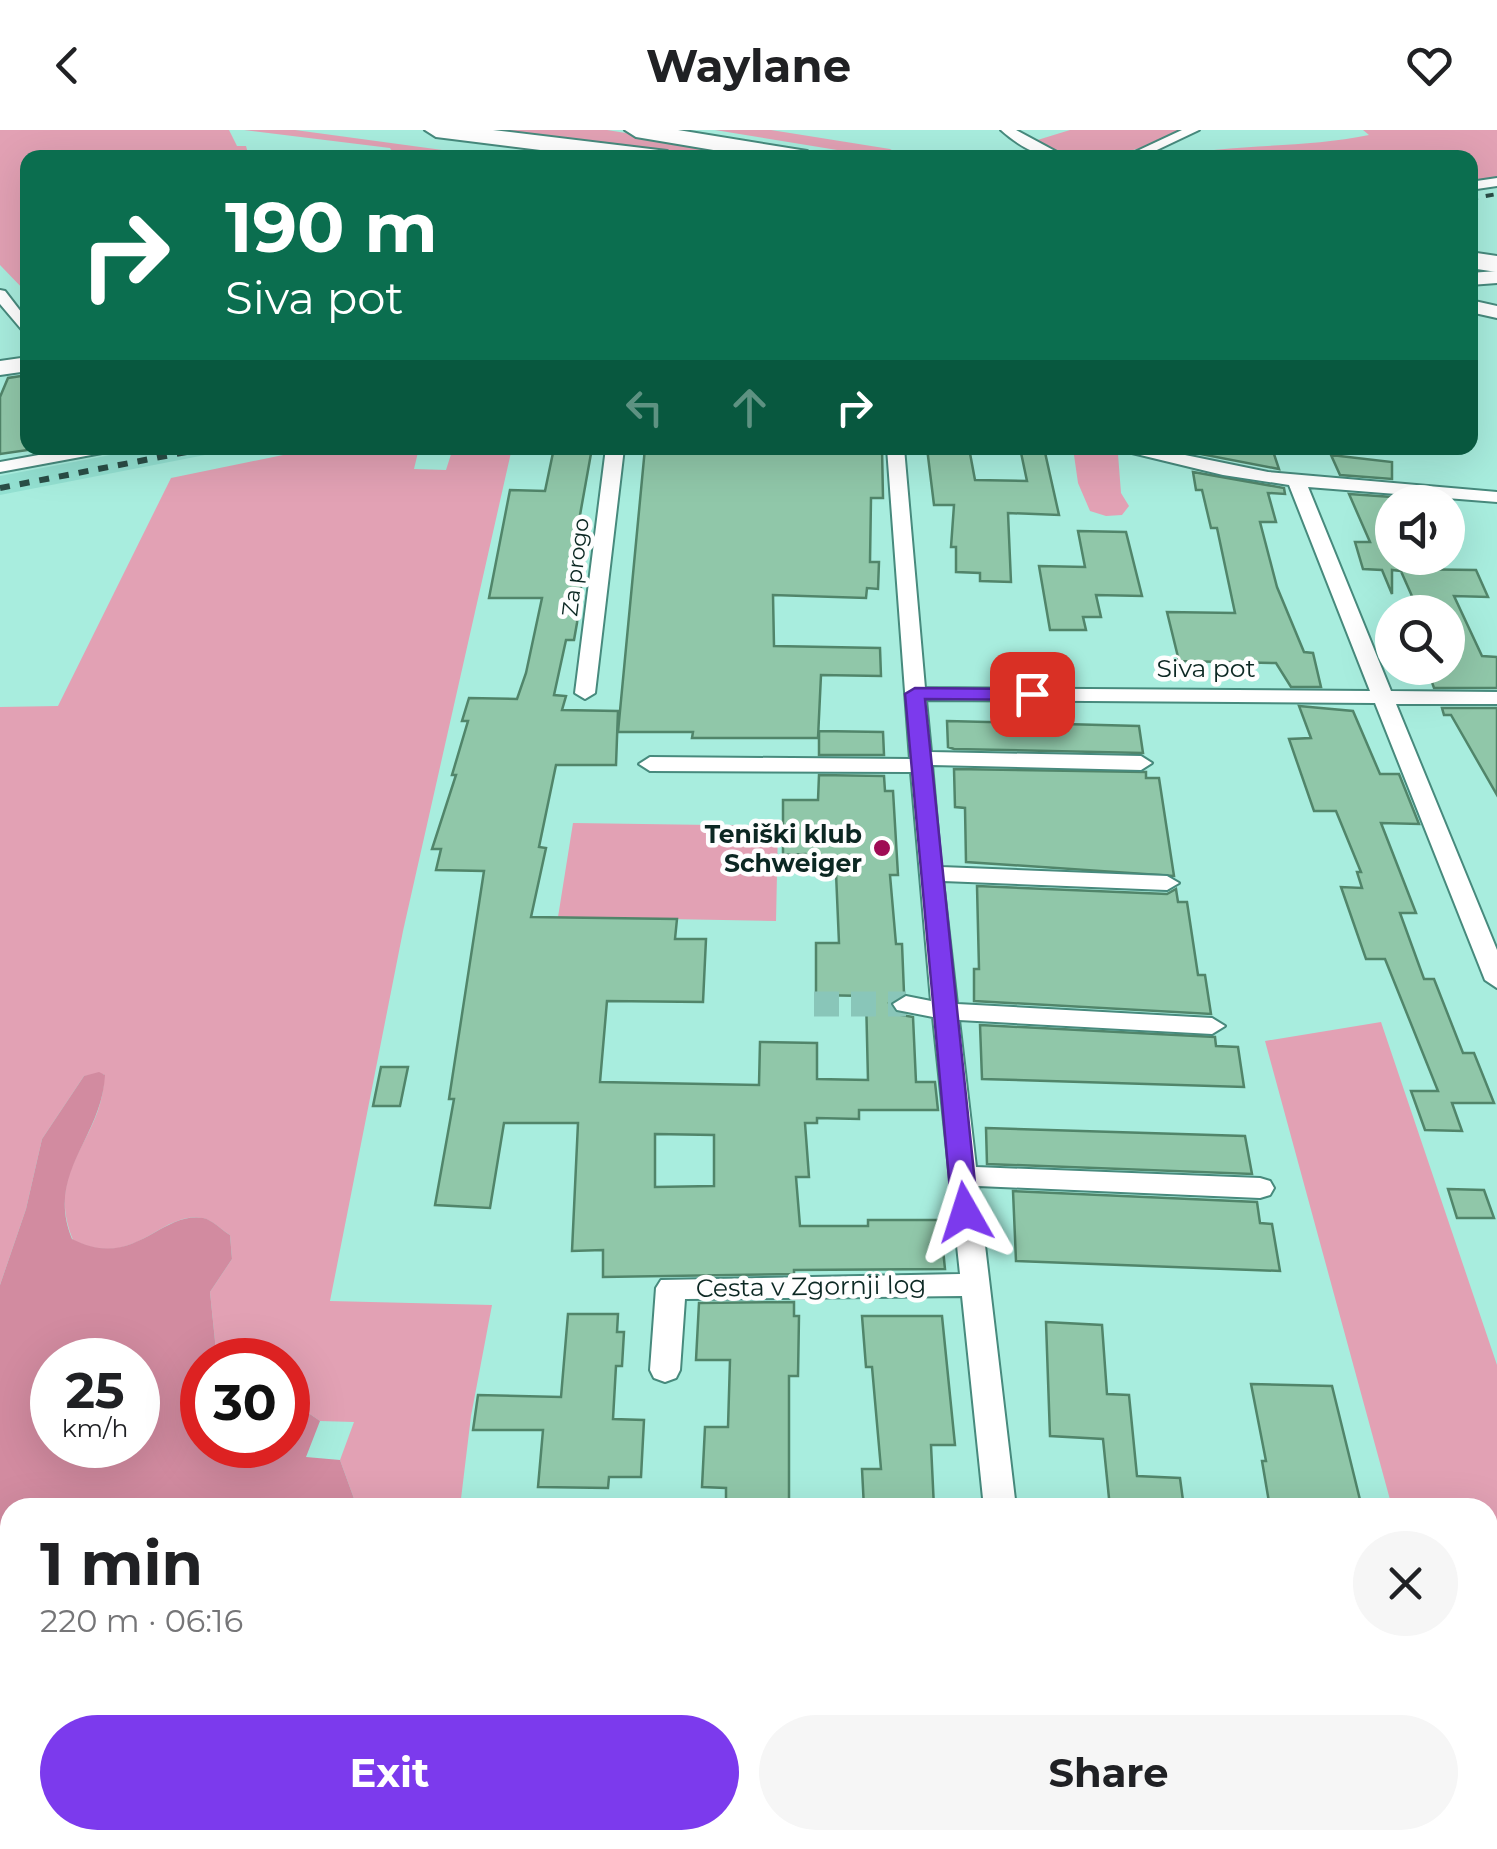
<!DOCTYPE html>
<meta charset="utf-8">
<style>
:root{--surface:#fff;--page:#f6f6f6;--text:#202124;--muted:#757577;--accent:#7c3aed}
body{margin:0;font-family:Montserrat,sans-serif;background:var(--page);color:var(--text);height:100vh;display:flex;flex-direction:column;font-size:38px;white-space:nowrap}
*{box-sizing:border-box;margin:0}
p{font-size:32px;color:var(--muted)}
.icon{flex:none;width:55px;height:55px;fill:none;stroke:currentColor;stroke-width:2;stroke-linecap:round;stroke-linejoin:round}
.map{position:relative;flex:1;overflow:hidden}
.sheet{position:absolute;left:0px;top:1368px;width:1498px;height:352px;display:flex;flex-direction:column;background:var(--surface);border-radius:30px 30px 0 0;box-shadow:0 10px 40px #0002}
.sheet>*{flex:none}
.top-card{position:absolute;left:20px;top:20px;width:1458px;height:305px;border-radius:20px;box-shadow:0 10px 40px #0002;background:#0b6e4f;color:#fff;overflow:hidden}
.fabs{position:absolute;left:1375px;top:355px;display:grid;gap:20px}
.fabs a{display:grid;place-items:center;width:90px;height:90px;border-radius:50%;background:var(--surface);box-shadow:0 10px 40px #0002;font-size:50px}
.speed{position:absolute;left:30px;top:1208px;display:flex;gap:20px;font-size:50px;font-weight:700;text-align:center}
.speed>*{display:grid;place-content:center;width:130px;height:130px;border-radius:50%;background:var(--surface);box-shadow:0 10px 40px #0002;line-height:1}
.speed small{font-size:25px;font-weight:400}
.speed .limit{border:15px solid #d22;background:#fff;color:#111}
.pin{position:absolute;display:grid;place-items:center;width:85px;height:85px;color:#fff;margin:-42px;border-radius:20px;box-shadow:0 5px 15px #0006}
.me{position:absolute;width:110px;margin:-55px;rotate:354deg;stroke-linejoin:round;filter:drop-shadow(0 0 8px #0008)}
.turn{display:flex;align-items:center;gap:35px;height:210px;padding:0 40px;font-size:45px}
.turn .icon{width:130px;height:130px;stroke-width:2.5}
.turn b{display:block;font-size:70px;line-height:85px}
.lanes{display:flex;align-items:center;height:95px;padding:0 40px;background:#0003;justify-content:center;gap:50px;direction:ltr}
.lanes .off{opacity:.35}
.round{display:grid;place-items:center;flex:none;width:105px;height:105px;border-radius:52px;background:var(--page)}
.summary{display:flex;align-items:center;justify-content:space-between;height:170px;padding:0 40px}
h1{font-size:60px;font-weight:700;line-height:75px}
.primary-button{display:flex;gap:20px;margin-top:auto;padding:20px 40px}
.primary-button a{flex:1;height:115px;border-radius:60px;background:var(--accent);color:#fff;font-size:40px;font-weight:700;line-height:115px;text-align:center}
.primary-button a+a{background:var(--page);color:var(--text)}
header{display:flex;justify-content:space-between;align-items:center;height:130px;padding:0 40px;background:var(--surface);font-size:45px;font-weight:700}
.map>svg:first-child{display:block}
.built{fill:#93e0d1}
.green{fill:#e2a1b4}
.forest{fill:#d28ba0;fill-rule:evenodd}
.building{fill:#90c7a9;stroke:#51856a;stroke-width:2.5;fill-rule:evenodd}
.lines{fill:none;stroke-linecap:round;stroke-linejoin:round}
.minor-tunnel{stroke:#89c6b9;stroke-width:25;stroke-dasharray:25 12;stroke-linecap:butt}
.minor-casing{stroke:#478a7d;stroke-width:4}
.secondary-casing{stroke:#478a7d;stroke-width:4}
.motorway-casing{stroke:#478a7d;stroke-width:4}
.minor{fill:#fff;fill-rule:evenodd}
.secondary{fill:#fff;fill-rule:evenodd}
.motorway{fill:#fff;fill-rule:evenodd}
.rail-far1{stroke:#2a4d46;stroke-width:4;stroke-dasharray:8 8;stroke-linecap:butt}
.rail{stroke:#2a4d46;stroke-width:6;stroke-dasharray:10 10;stroke-linecap:butt}
.route{fill:#7c3aed;stroke:#51269a;stroke-width:2.5}
.poi-dot{fill:#9f0b54;stroke:#fefefe;stroke-width:4}
.labels{text-anchor:middle;stroke-width:9;stroke-linejoin:round;paint-order:stroke}
.far-street-label{font-size:22px;fill:#0c2823;stroke:#fefefe}
.street-label{font-size:25px;fill:#0c2823;stroke:#fefefe}
.poi-label{font-size:25px;font-weight:bold;fill:#0c2823;stroke:#fefefe;text-anchor:end}
</style>
<header><svg class="icon" aria-label="back" viewBox="0 0 24 24"><path d="M15 5l-7 7 7 7"/></svg>Waylane<svg class="icon" aria-label="heart" viewBox="0 0 24 24"><path d="M12 20l-8-8c-3-5 5-10 8-4 3-6 11-1 8 4z"/></svg></header>
<div class="map">
<svg width="1497" height="1719" viewBox="0 0 1497 1719">
<rect width="100%" height="100%" fill="#a8edde"/>
<path class="built" d="M 147,318 L 241,318 L 0,365 L 0,346 Z"/>
<path class="green" d="M 0,0 L 229,0 L 237,16 L 246,16 L 249,27 L 28,28 L 27,163 L 0,135 Z
M 244,0 L 295,0 L 494,27 L 391,27 L 395,26 L 390,18 Z
M 479,0 L 607,0 L 776,27 L 700,27 Z
M 715,0 L 771,0 L 890,19 L 904,27 L 880,27 Z
M 1070,0 L 1188,0 C 1128,23 1094,40 1031,12 Z
M 1363,0 L 1497,0 L 1497,49 L 1470,54 L 1470,28 L 1161,28 C 1230,13 1302,19 1369,5 Z
M 317,318 L 419,318 L 414,339 L 446,340 L 453,318 L 512,318 L 403,801 L 330,1171 L 492,1175 L 471,1286 L 460,1377 L 357,1377 L 340,1330 L 354,1292 L 320,1291 L 288,1269 L 288,1230 L 229,1230 L 216,1221 L 210,1162 L 232,1129 L 230,1105 C 222,1100 211,1089 202,1088 C 159,1081 135,1141 73,1110 C 43,1037 105,1010 104,944 L 84,946 L 42,1009 L 26,1079 L 0,1155 L 0,577 L 58,576 L 171,348 Z
M 1073,318 L 1099,318 L 1118,324 L 1121,363 L 1129,376 L 1122,385 L 1106,386 L 1090,381 L 1078,353 Z
M 573,693 L 778,696 L 776,791 L 558,787 Z
M 1381,892 L 1497,1235 L 1497,1719 L 1488,1693 L 1488,1378 L 1392,1377 L 1265,911 Z"/>
<path class="forest" d="M 99,942 L 105,945 C 102,1008 45,1043 72,1109 C 134,1141 160,1081 203,1088 C 211,1089 222,1100 230,1105 L 232,1129 L 210,1162 L 216,1221 L 229,1230 L 202,1230 L 202,1315 L 288,1315 L 288,1269 L 320,1291 L 306,1327 L 340,1330 L 357,1377 L 10,1378 L 10,1710 L 628,1710 L 628,1719 L 0,1719 L 0,1155 L 26,1079 L 42,1009 L 84,946 ZM 52,1230 L 138,1230 L 138,1315 L 52,1315 Z"/>
<path class="building" d="M 28,245 L 28,320 L 0,324 L 0,267 L 8,248 Z
M 554,318 L 592,318 L 575,413 L 586,413 L 577,493 L 574,510 L 566,510 L 554,565 L 566,566 L 562,580 L 618,581 L 616,635 L 556,635 L 539,717 L 546,718 L 531,787 L 677,789 L 675,809 L 706,809 L 703,872 L 607,871 L 600,952 L 759,955 L 760,912 L 817,913 L 817,949 L 868,950 L 866,866 L 816,865 L 816,813 L 839,813 L 836,743 L 805,743 L 805,724 L 783,725 L 783,670 L 818,670 L 819,645 L 884,646 L 885,661 L 893,661 L 898,745 L 890,745 L 896,814 L 902,814 L 904,863 L 889,873 L 896,884 L 913,887 L 916,952 L 935,952 L 938,980 L 859,980 L 859,989 L 817,988 L 817,993 L 805,993 L 809,1047 L 796,1047 L 800,1096 L 868,1096 L 868,1090 L 940,1090 L 945,1139 L 794,1140 L 794,1144 L 603,1147 L 603,1120 L 572,1121 L 578,993 L 504,993 L 490,1078 L 435,1075 L 454,969 L 449,969 L 484,741 L 436,740 L 441,719 L 432,719 L 456,645 L 452,645 L 468,591 L 462,591 L 469,568 L 517,569 L 526,543 L 542,468 L 489,468 L 510,360 L 545,361 ZM 655,1004 L 714,1005 L 714,1056 L 655,1057 Z
M 645,318 L 882,318 L 883,368 L 871,368 L 870,432 L 879,432 L 878,459 L 867,458 L 866,468 L 773,465 L 774,516 L 880,518 L 881,546 L 821,545 L 818,608 L 692,608 L 693,602 L 618,602 Z
M 927,318 L 969,318 L 975,350 L 1027,351 L 1020,318 L 1044,318 L 1059,385 L 1008,383 L 1011,452 L 980,451 L 980,443 L 956,442 L 956,417 L 951,417 L 954,375 L 934,375 Z
M 1189,318 L 1272,318 L 1279,339 L 1190,322 Z
M 1331,325 L 1392,332 L 1392,349 L 1340,345 Z
M 1193,342 L 1284,358 L 1285,364 L 1268,363 L 1276,392 L 1260,392 L 1277,457 L 1304,522 L 1313,523 L 1321,557 L 1291,557 L 1276,533 L 1179,531 L 1167,482 L 1235,483 L 1217,398 L 1211,398 L 1202,360 L 1196,360 Z
M 1349,364 L 1392,367 L 1392,428 L 1397,428 L 1401,441 L 1392,440 L 1392,464 L 1382,440 L 1363,439 L 1355,412 L 1370,412 Z
M 1078,401 L 1126,402 L 1142,466 L 1096,465 L 1101,487 L 1083,487 L 1086,500 L 1050,500 L 1039,436 L 1085,437 Z
M 1400,439 L 1476,440 L 1488,467 L 1454,466 L 1482,526 L 1497,527 L 1497,558 L 1434,558 L 1427,538 L 1448,538 L 1448,482 L 1419,482 Z
M 1299,576 L 1353,581 L 1380,644 L 1399,644 L 1419,694 L 1381,693 L 1416,783 L 1400,783 L 1424,849 L 1434,849 L 1463,923 L 1474,923 L 1494,973 L 1452,973 L 1462,1001 L 1425,1000 L 1411,961 L 1438,961 L 1385,829 L 1366,829 L 1341,757 L 1362,758 L 1357,742 L 1361,742 L 1336,681 L 1314,681 L 1289,609 L 1311,608 Z
M 1442,578 L 1497,578 L 1497,665 L 1451,585 L 1444,585 Z
M 947,591 L 1139,596 L 1143,623 L 954,619 L 948,617 Z
M 819,601 L 883,602 L 884,625 L 819,625 Z
M 954,639 L 1146,642 L 1146,648 L 1159,648 L 1174,746 L 966,732 L 965,678 L 955,677 Z
M 977,756 L 1167,764 L 1176,759 L 1178,772 L 1187,772 L 1198,845 L 1205,845 L 1211,884 L 974,871 L 974,839 L 979,839 Z
M 980,895 L 1215,907 L 1216,916 L 1238,917 L 1244,957 L 982,949 Z
M 381,937 L 408,937 L 400,976 L 373,976 Z
M 986,998 L 1245,1006 L 1252,1044 L 987,1034 Z
M 1448,1059 L 1484,1060 L 1494,1088 L 1457,1088 Z
M 1013,1061 L 1257,1072 L 1260,1093 L 1272,1094 L 1280,1141 L 1016,1131 Z
M 794,1172 L 794,1186 L 799,1186 L 798,1246 L 789,1246 L 789,1378 L 726,1378 L 726,1358 L 702,1357 L 705,1297 L 728,1297 L 730,1230 L 696,1230 L 699,1173 Z
M 568,1184 L 618,1184 L 617,1202 L 624,1202 L 622,1236 L 616,1236 L 613,1289 L 644,1290 L 641,1347 L 609,1347 L 608,1358 L 538,1357 L 543,1300 L 473,1300 L 478,1265 L 561,1267 Z
M 862,1186 L 942,1186 L 955,1315 L 931,1315 L 934,1378 L 864,1378 L 862,1339 L 881,1339 L 872,1237 L 866,1237 Z
M 1046,1192 L 1102,1195 L 1107,1264 L 1129,1265 L 1137,1346 L 1180,1348 L 1184,1378 L 1110,1378 L 1103,1309 L 1050,1306 Z
M 1251,1254 L 1332,1256 L 1362,1378 L 1270,1378 L 1262,1331 L 1266,1331 Z"/>
<g class="lines">
<path class="minor-tunnel" d="M 814,874 L 906,874"/>
<g class="minor-casing">
<path id="minor" d="M 1001,0 L 1016,0 L 1068,28 C 1041,28 1021,18 1001,0 Z
M 1182,0 L 1199,0 L 1140,28 L 1122,28 Z
M 1497,48 L 1497,56 L 1470,60 L 1470,52 Z
M 0,160 L 5,161 L 28,191 L 28,207 L 0,174 Z
M 77,318 L 111,318 L 102,323 L 0,342 L 0,332 Z
M 606,318 L 624,318 L 595,563 L 585,569 L 575,563 Z
M 887,318 L 904,318 L 925,558 L 1370,561 L 1289,355 L 1223,345 L 1128,322 L 1126,318 L 1151,318 L 1268,342 L 1497,362 L 1497,372 L 1308,357 L 1391,561 L 1497,562 L 1497,574 L 1396,574 L 1497,820 L 1497,858 L 1485,850 L 1375,573 L 926,570 L 931,622 L 1141,626 L 1152,633 L 1141,640 L 932,635 L 941,737 L 1167,746 L 1179,753 L 1167,760 L 943,751 L 957,874 L 1212,888 L 1225,896 L 1212,904 L 959,890 L 976,1037 L 1260,1048 L 1270,1051 L 1274,1058 L 1270,1065 L 1260,1068 L 978,1056 L 1016,1378 L 984,1378 L 962,1166 L 685,1169 L 680,1240 L 676,1248 L 665,1252 L 654,1248 L 650,1240 L 656,1158 L 661,1150 L 960,1144 L 933,887 L 897,880 L 893,874 L 906,866 L 931,871 L 911,642 L 650,641 L 639,634 L 650,627 L 910,629 Z
M 1011,1710 L 1049,1710 L 1050,1719 L 1012,1719 Z"/>
</g>
<g class="secondary-casing">
<path id="secondary" d="M 1497,141 L 1497,153 L 1470,155 L 1470,143 Z
M 1470,170 L 1497,176 L 1497,188 L 1470,182 Z
M 28,227 L 28,241 L 0,245 L 0,231 Z"/>
</g>
<g class="motorway-casing">
<path id="motorway" d="M 425,0 L 493,0 L 667,21 L 678,28 L 605,28 L 436,7 Z
M 625,0 L 678,0 L 807,21 L 818,28 L 761,28 L 636,7 Z
M 1470,122 L 1497,126 L 1497,142 L 1470,138 Z"/>
</g>
<use href="#minor" class="minor"/>
<use href="#secondary" class="secondary"/>
<use href="#motorway" class="motorway"/>
<path class="rail-far1" d="M 1470,69 L 1497,64"/>
<path class="rail" d="M 0,358 L 207,318"/>
</g>
<path class="route" d="M 915,558 L 1032,559 L 1041,564 L 1032,570 L 925,569 L 978,1082 L 974,1089 L 956,1089 L 952,1082 L 905,564 Z"/>
<circle class="poi-dot" cx="882" cy="718" r="10"/>
<g class="labels">
<g class="far-street-label">
<text transform="translate(575 437) rotate(-83)" y="8">Za progo</text>
</g>
<g class="street-label">
<text x="1206" y="547">Siva pot</text>
<text transform="translate(811 1156) rotate(-1)" y="9">Cesta v Zgornji log</text>
</g>
<g class="poi-label">
<text x="862" y="713">Teniški klub<tspan x="862" dy="29">Schweiger</tspan></text>
</g>
</g>
</svg>
<div class="fabs">
<a><svg class="icon" aria-label="sound" viewBox="0 0 24 24"><path d="M4 9h4l5-4v14l-5-4H4zM17 9q2 3 0 6"/></svg></a>
<a><svg class="icon" aria-label="search" viewBox="0 0 24 24"><circle cx="10" cy="10" r="6"/><path d="M15 15l6 6"/></svg></a>
</div>
<div class="speed"><div>25<small>km/h</small></div><div class="limit">30</div></div>
<div class="pin" style="left:1032px;top:564px;background:#d93025"><svg class="icon" aria-label="arrive" viewBox="0 0 24 24"><path d="M6 21V4h12l-3 4 3 4H6"/></svg></div>
<svg class="me" style="left:965px;top:1082px" viewBox="-20 -20 40 40"><path d="M0-17L14 15 0 8-14 15z" fill="#7c3aed" stroke="#fff" stroke-width="4"/></svg>
<div class="top-card">
<div class="turn"><svg class="icon" aria-label="right" viewBox="0 0 24 24"><path d="M7 20v-9h11M14 6l5 5-5 5"/></svg><div><b>190 m</b>Siva pot</div></div>
<div class="lanes"><svg class="icon off" aria-label="left" viewBox="0 0 24 24"><path d="M17 20v-9H6M10 6l-5 5 5 5"/></svg><svg class="icon off" aria-label="ahead" viewBox="0 0 24 24"><path d="M12 20V5M6 11l6-6 6 6"/></svg><svg class="icon" aria-label="right" viewBox="0 0 24 24"><path d="M7 20v-9h11M14 6l5 5-5 5"/></svg></div>
</div>
<section class="sheet">
<div class="summary"><div><h1>1 min</h1><p>220 m · 06:16</p></div><a class="round"><svg class="icon" aria-label="close" viewBox="0 0 24 24"><path d="M6 6l12 12M18 6L6 18"/></svg></a></div>
<div class="primary-button"><a>Exit</a><a>Share</a></div>
</section>
</div>
